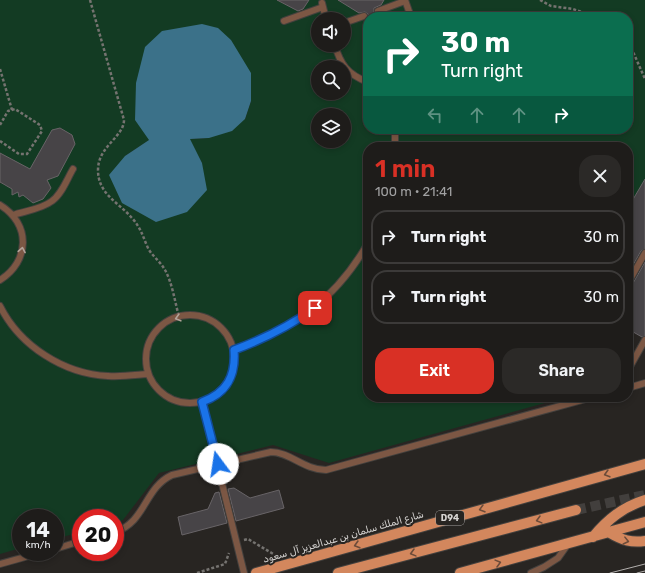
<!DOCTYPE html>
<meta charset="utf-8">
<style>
:root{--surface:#1e1c1a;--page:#2b2927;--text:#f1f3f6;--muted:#a1a1a2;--line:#3c3a39;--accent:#d93025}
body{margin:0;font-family:Rubik,"Noto Naskh Arabic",sans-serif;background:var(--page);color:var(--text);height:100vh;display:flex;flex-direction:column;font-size:15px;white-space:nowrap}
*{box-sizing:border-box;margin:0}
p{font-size:13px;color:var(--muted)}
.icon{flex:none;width:22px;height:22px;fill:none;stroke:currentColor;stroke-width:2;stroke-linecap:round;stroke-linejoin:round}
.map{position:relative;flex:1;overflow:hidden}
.sheet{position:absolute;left:363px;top:142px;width:270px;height:260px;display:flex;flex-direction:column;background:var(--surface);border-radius:16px;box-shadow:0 2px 6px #0003,0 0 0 1px var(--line)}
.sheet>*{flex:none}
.guide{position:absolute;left:363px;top:12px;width:270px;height:122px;border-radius:16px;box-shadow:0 2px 6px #0003,0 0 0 1px var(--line);background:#0b6e4f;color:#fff;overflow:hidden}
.buttons{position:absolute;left:311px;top:12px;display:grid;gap:8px}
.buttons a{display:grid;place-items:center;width:40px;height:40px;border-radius:50%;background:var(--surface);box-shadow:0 2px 6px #0003,0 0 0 1px var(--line);font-size:20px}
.speed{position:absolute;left:12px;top:509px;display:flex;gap:8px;font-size:20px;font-weight:700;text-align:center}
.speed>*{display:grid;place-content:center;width:52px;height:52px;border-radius:50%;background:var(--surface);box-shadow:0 2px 6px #0003,0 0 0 1px var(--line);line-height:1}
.speed small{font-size:10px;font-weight:400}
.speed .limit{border:6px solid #d22;background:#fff;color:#111}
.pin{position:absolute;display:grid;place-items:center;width:34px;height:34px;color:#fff;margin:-17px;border-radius:8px;box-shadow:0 2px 6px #0006}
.me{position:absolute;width:44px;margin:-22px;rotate:346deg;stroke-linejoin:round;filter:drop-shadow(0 0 3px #0008)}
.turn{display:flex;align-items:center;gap:14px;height:84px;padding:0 12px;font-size:18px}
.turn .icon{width:52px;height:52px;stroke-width:2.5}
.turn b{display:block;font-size:28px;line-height:34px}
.lanes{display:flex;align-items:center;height:38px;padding:0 12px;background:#0003;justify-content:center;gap:20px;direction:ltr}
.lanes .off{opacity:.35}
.round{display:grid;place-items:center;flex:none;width:42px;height:42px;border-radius:16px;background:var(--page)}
.headline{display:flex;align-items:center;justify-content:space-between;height:68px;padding:0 12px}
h1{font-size:24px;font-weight:600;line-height:30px;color:var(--accent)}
.action{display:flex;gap:8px;margin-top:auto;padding:8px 12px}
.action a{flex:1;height:46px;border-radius:16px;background:var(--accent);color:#fff;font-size:16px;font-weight:600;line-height:46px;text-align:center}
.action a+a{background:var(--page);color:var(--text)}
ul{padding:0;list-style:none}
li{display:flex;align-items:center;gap:12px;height:54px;margin:0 8px 6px;padding:0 4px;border:2px solid var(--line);border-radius:16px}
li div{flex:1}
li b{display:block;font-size:15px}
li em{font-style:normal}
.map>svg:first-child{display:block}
.green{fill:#133b23;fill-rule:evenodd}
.water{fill:#3b7189}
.building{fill:#474447;stroke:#686467}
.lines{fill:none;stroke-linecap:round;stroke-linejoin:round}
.primary-tunnel{stroke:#423f3d;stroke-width:10;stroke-dasharray:10 5;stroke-linecap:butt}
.lane-casing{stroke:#44413e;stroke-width:8}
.primary-casing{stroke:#44413e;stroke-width:12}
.path{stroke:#757370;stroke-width:2.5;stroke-dasharray:3 2;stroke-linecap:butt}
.lane{stroke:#7c5744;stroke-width:6}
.primary{stroke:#d3875d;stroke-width:10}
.tram{stroke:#b3b0ae;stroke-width:1}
.oneway{stroke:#b3a39a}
.oneway2{stroke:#6c4c3a}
.route-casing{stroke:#114b97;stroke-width:10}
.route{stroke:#1a73e8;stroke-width:7}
.labels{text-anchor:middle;stroke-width:4;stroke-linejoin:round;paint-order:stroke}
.shield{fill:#282522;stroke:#a2a09e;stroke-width:1}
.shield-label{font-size:9px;font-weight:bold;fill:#d7d5d3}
.street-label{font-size:10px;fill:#d7d5d3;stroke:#282522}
</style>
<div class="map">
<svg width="645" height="573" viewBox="0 0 645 573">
<rect width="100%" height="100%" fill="#282522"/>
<path class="green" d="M 0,0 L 277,0 L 301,13 L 309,0 L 338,0 L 368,18 L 368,129 L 628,129 L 628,17 L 374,17 L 384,0 L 645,0 L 645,194 L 628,223 L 628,147 L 368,147 L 368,397 L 558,397 L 559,399 L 329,463 L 273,445 L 159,473 L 123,520 L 115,523 L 115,518 L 81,518 L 81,532 L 55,539 L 55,518 L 21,518 L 21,548 L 0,554 L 0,184 L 1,183 L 18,192 L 19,197 L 23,195 L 51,188 L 47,180 L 75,144 L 72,135 L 60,128 L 34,172 L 0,153 ZM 318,19 L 344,19 L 344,45 L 318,45 ZM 318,67 L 344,67 L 344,93 L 318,93 ZM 251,73 L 251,101 L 245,119 L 209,138 L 189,139 L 202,163 L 125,156 ZM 318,115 L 344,115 L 344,141 L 318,141 Z"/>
<path class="water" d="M 202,24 L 218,28 L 231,40 L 251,73 L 251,101 L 245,119 L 232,131 L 209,138 L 190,139 L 202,163 L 207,190 L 187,212 L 156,222 L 122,203 L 109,175 L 125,156 L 149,140 L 135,120 L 136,83 L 145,47 L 162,31 Z"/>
<path class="building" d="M 277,0 L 309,0 L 303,9 L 298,11 Z
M 338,0 L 384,0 L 381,5 L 374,8 L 374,12 L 376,15 L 374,17 L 368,17 L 368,14 L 365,12 L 359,13 Z
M 60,128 L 72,135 L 75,144 L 58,176 L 47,180 L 51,188 L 43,199 L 33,203 L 23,195 L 19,197 L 18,192 L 12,195 L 12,189 L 0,182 L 0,153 L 30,169 L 52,130 Z
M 645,179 L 645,249 L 641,251 L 628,274 L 628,208 Z
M 645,262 L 645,336 L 642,337 L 628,329 L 628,287 L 632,285 Z
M 234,488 L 250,498 L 279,490 L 284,508 L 236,521 L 228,489 Z
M 219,492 L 227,523 L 182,535 L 178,517 L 208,509 L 215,493 Z"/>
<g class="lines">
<path class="primary-tunnel" d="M 576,510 L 645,495"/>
<g class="lane-casing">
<path id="lane" d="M 405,0 L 411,17
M 322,3 L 326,19
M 378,11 L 405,1
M 284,21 L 323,7
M 344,23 L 364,16
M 335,45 C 340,64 348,75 368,82
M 395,129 L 395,147
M 0,205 C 31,224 30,261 0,280
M 13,215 C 25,211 42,209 52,201 C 62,194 67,179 73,169
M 628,283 L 645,253
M 0,306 C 20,346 64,374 108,376 C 122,377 135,375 148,374
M146 359a44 44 0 1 1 88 0a44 44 0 1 1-88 0Z
M 233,350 C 294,329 336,299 368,243
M 628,370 L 645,340
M 628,388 L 645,383
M 202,402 L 244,573
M 115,532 C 146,522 144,488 172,475 L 271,452 C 290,452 304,470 326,470 L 593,397
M 55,549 L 81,541
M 0,564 L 43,552
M 531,573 L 544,567 L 558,558 L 568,544"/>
</g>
<g class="primary-casing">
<path id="primary" d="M 610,533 C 622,540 631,543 645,541
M 593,537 C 608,519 623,507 645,500
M 256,573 L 645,464
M 338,573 L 576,510
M 460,573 L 645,522"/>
</g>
<path class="path" d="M 90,0 L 124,120 C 124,137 98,146 98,170 C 98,194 118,202 132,218 C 141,228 143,237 148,248 C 152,256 160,261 165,270 C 172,282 175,302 179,317
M 540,0 L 551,6 L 573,9 L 596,17
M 628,44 L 634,54 L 645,79
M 0,69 L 12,110
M 0,125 L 8,111 L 15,109 L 40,125 L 42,131 L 27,154 L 19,154 L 0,141
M 244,540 L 248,539 L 275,555
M 197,573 L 225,564 L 229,553"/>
<use href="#lane" class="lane"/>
<use href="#primary" class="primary"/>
<path class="tram" d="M 610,573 L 645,564
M 637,573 L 645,571"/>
</g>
<defs><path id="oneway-chevron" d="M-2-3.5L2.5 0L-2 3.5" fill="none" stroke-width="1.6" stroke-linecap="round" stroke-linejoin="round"/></defs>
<g class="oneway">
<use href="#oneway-chevron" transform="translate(22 250) rotate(-80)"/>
<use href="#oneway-chevron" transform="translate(178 318) rotate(164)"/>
</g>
<g class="oneway2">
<use href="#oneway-chevron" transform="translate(607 474) rotate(164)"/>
<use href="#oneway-chevron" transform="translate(482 509) rotate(164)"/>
<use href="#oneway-chevron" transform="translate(539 520) rotate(165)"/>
<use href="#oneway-chevron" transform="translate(626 541) rotate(14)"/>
<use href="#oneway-chevron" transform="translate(357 545) rotate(164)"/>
<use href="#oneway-chevron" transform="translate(413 553) rotate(165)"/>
<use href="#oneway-chevron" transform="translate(498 563) rotate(-15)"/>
</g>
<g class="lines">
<g class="route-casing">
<path id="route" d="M 218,464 L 202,402 C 227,393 236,376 234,350 C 264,339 288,327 315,308"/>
</g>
<use href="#route" class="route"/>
</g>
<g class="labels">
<rect class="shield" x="436" y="511" width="28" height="14" rx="3"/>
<g class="shield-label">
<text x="450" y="521">D94</text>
</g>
<g class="street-label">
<text transform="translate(343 536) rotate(-16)" y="4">شارع الملك سلمان بن عبدالعزيز آل سعود</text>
</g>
</g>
</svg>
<div class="buttons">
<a><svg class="icon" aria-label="sound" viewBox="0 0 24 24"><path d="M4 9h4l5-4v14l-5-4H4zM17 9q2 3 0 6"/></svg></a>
<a><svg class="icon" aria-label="search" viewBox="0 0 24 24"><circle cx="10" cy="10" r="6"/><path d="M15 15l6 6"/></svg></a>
<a><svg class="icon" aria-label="layers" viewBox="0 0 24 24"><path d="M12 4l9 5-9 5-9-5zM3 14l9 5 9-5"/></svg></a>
</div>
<div class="speed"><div>14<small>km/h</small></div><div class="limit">20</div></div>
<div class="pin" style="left:315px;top:308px;background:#d93025"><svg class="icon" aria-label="arrive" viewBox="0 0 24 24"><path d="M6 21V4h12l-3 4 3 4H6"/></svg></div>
<svg class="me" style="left:218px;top:464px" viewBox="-20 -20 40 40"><circle r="19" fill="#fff"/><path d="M0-13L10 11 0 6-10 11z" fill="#1a73e8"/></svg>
<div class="guide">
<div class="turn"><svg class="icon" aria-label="right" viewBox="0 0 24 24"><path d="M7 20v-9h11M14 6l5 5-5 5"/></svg><div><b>30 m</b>Turn right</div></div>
<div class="lanes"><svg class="icon off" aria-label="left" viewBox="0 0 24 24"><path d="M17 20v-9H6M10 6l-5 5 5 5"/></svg><svg class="icon off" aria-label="ahead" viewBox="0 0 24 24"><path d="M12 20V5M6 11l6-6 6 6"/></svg><svg class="icon off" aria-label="ahead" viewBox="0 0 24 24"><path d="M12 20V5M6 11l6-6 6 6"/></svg><svg class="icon" aria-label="right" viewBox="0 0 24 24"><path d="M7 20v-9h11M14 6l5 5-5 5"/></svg></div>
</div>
<section class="sheet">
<div class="headline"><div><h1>1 min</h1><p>100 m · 21:41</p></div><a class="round"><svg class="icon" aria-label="close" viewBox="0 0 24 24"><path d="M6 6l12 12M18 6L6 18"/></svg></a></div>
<ul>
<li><svg class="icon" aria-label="right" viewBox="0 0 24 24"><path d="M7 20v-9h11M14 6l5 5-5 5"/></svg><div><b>Turn right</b></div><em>30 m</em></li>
<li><svg class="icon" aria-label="right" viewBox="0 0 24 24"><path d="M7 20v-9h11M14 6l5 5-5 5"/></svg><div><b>Turn right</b></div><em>30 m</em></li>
</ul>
<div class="action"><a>Exit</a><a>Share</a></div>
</section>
</div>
